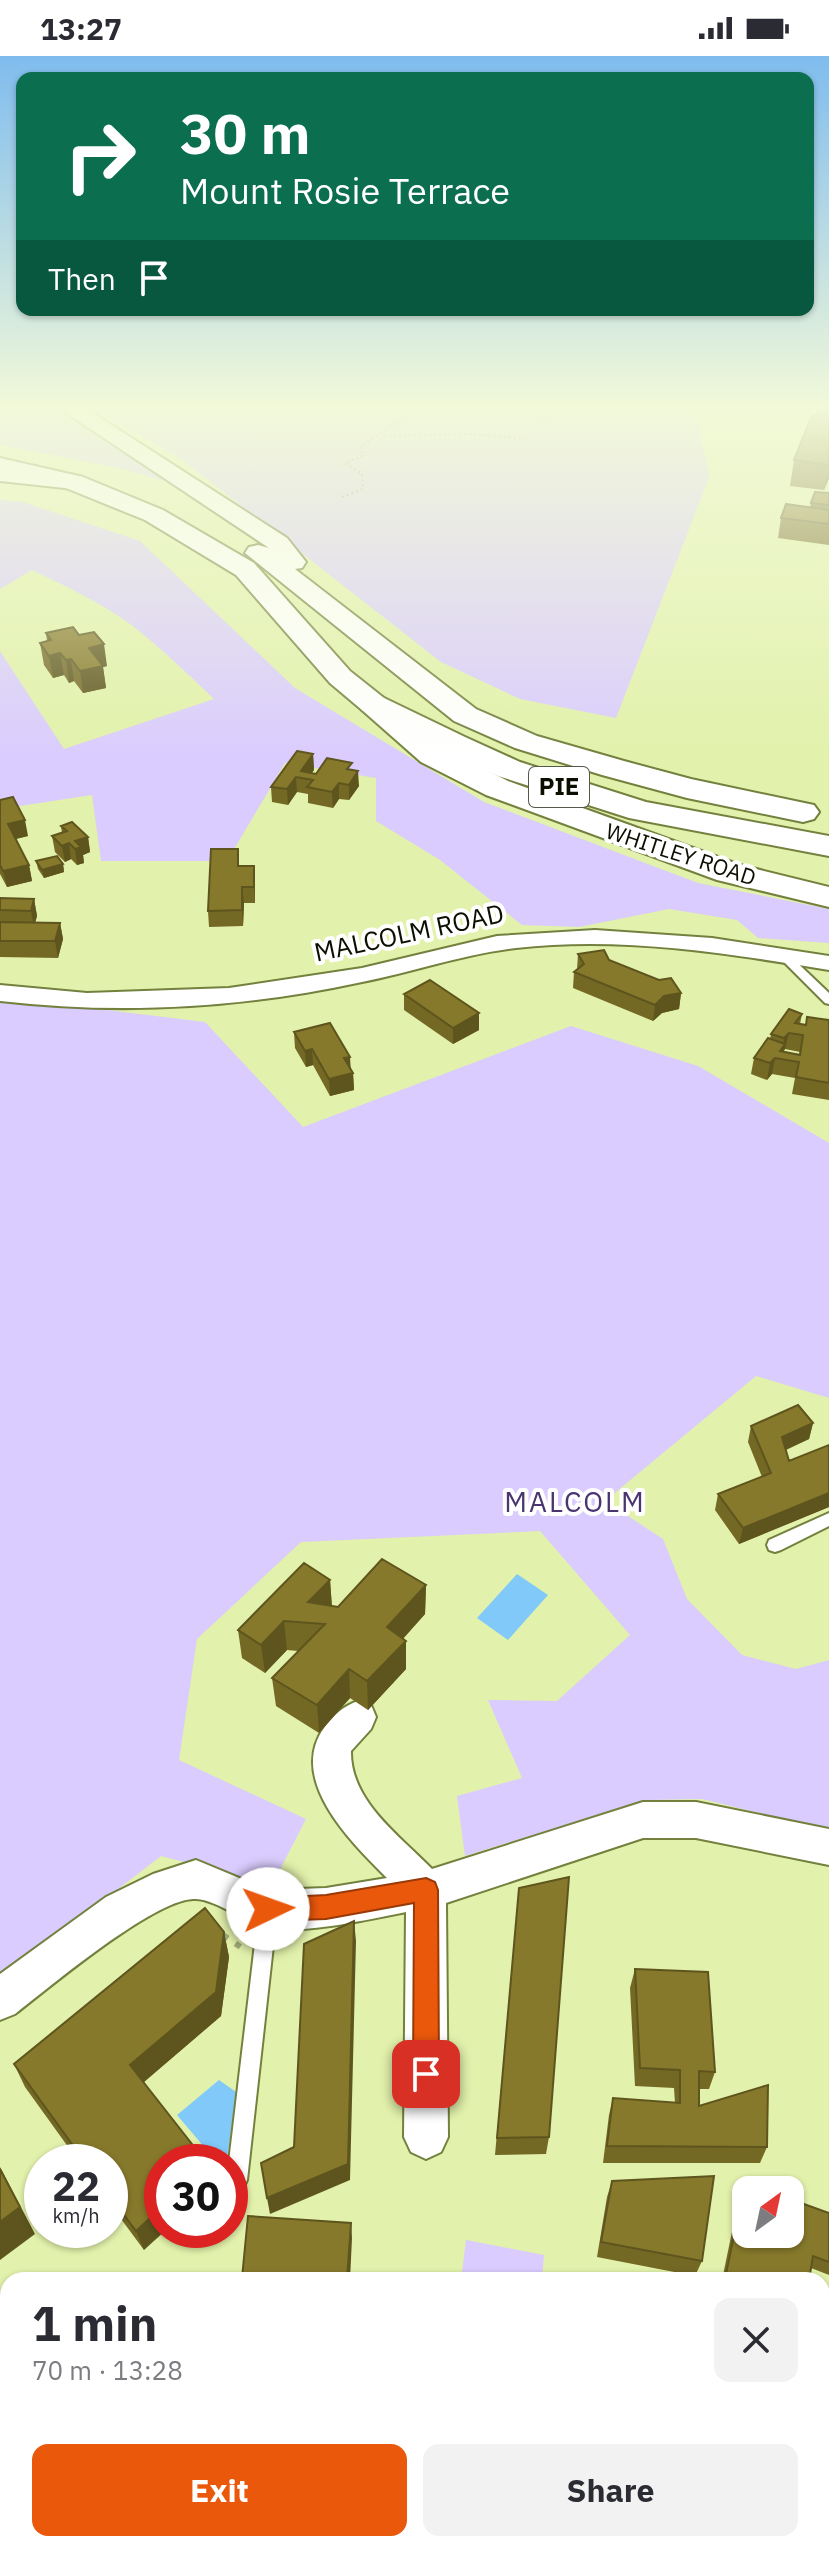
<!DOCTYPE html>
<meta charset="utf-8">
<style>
:root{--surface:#fff;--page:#f2f2f3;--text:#2b2b33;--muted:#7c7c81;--accent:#ea580c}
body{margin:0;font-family:"IBM Plex Sans",sans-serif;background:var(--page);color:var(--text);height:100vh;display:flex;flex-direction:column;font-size:30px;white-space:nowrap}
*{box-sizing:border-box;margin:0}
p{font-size:26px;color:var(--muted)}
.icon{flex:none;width:44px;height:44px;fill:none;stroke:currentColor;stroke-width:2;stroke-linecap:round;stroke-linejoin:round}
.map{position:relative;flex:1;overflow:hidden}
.side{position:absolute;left:0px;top:2216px;width:830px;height:280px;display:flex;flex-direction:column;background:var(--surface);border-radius:24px 24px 0 0;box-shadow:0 2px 6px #0004}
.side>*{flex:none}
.hud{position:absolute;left:16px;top:16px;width:798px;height:244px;border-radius:16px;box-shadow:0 2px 6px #0004;background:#0b6e4f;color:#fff;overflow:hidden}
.needle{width:52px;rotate:33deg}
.buttons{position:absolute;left:732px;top:2120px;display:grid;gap:16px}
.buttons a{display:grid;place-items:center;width:72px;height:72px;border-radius:16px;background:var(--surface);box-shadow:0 2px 6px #0004;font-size:40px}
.speed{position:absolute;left:24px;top:2088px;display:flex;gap:16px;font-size:40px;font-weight:700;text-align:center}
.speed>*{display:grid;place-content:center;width:104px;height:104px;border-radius:50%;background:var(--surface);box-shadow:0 2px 6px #0004;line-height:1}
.speed small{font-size:20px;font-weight:400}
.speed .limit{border:12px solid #d22;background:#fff;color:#111}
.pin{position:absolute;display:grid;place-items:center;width:68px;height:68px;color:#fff;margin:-34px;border-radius:16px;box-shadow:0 4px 12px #0006}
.me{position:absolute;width:88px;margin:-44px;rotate:87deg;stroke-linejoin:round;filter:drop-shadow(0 0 6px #0008)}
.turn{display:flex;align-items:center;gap:28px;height:168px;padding:0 32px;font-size:36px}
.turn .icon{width:104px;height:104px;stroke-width:2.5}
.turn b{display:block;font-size:56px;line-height:68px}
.then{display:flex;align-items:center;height:76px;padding:0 32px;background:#0003;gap:16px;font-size:30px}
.round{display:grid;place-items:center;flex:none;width:84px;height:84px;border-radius:16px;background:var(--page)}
.overview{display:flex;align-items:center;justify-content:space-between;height:136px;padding:0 32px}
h1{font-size:48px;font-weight:800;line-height:60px}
.cta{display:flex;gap:16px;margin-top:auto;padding:16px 32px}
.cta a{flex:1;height:92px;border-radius:16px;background:var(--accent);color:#fff;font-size:32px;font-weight:800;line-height:92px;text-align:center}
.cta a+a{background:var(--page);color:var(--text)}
.status{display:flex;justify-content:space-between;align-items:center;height:56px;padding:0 40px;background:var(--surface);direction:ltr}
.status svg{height:22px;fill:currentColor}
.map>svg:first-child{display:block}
.green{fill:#daccfe}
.water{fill:#81c9f8}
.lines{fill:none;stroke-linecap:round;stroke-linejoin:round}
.lane-casing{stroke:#73803e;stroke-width:4}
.street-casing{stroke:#73803e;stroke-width:4}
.primary-casing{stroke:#73803e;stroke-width:4}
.highway-casing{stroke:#73803e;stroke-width:4}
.path-far1{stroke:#9fab76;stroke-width:2;stroke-dasharray:2 3;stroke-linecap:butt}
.path{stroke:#9fab76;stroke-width:6;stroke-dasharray:6 9;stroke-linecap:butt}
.lane{fill:#fff;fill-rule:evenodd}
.street{fill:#fff;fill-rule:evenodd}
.primary{fill:#fff;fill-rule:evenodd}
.highway{fill:#fff;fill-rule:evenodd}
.wall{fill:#746825;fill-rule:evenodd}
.shaded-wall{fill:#5e551e}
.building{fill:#87792b;stroke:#5e551e;stroke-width:2}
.route{fill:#ea580c;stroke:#983908;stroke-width:2}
.labels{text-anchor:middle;stroke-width:8;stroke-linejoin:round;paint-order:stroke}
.far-street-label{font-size:22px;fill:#0b0f00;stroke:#fff}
.shield{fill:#fff;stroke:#54574c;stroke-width:2}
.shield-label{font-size:24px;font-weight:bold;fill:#0b0f00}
.street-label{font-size:26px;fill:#0b0f00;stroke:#fff}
.neighbourhood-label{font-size:28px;letter-spacing:2px;fill:#4a3570;stroke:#fff}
</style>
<div class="status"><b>13:27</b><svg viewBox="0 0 49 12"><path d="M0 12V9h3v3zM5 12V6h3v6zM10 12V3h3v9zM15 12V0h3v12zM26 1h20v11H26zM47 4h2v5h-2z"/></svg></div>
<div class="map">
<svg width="829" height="2496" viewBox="0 0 829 2496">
<rect width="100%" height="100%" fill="#e2f1ab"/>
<path class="green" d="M 0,352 L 56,352 L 172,427 L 119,412 L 0,389 Z
M 92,352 L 694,352 L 710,419 L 616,662 L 520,643 L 441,606 L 180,402 Z
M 0,444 L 23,446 L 140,485 L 295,632 L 484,746 L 698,827 L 829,853 L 829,887 L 758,882 L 737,864 L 669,853 L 579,871 L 522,869 L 440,804 L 376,765 L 376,722 L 285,707 L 227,805 L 101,805 L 92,739 L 0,753 L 0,595 L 64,693 L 214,643 C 187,617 160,591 130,568 C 100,546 65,530 32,514 L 0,533 Z
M 0,941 L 205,966 L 303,1071 L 571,970 L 698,1010 L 829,1087 L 829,1342 L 756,1320 L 605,1445 L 663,1483 L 687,1543 L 742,1599 L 796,1613 L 829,1604 L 829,1774 L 702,1743 L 646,1744 L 465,1800 L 457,1740 L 522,1722 L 488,1644 L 557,1645 L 630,1579 L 540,1475 L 301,1486 L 197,1583 L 179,1704 L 306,1763 L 272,1829 L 161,1800 L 0,1924 Z
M 466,2184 L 544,2199 L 542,2224 L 461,2224 Z"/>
<path class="water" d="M 517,1518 L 548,1539 L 508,1584 L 477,1562 Z
M 219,2024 L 236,2036 L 228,2097 L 222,2106 L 217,2106 L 177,2059 Z"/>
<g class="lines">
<g class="lane-casing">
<path id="lane" d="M 783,896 L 787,897 L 829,937 L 829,948 L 825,947 L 779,901 L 779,897 Z
M 829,1457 L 829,1470 L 781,1494 L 775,1496 L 769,1494 L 767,1489 L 769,1484 Z
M 268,1845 L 275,1848 L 277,1854 L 247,2124 L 244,2131 L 237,2134 L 230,2131 L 229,2106 L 259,1854 L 261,1848 Z"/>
</g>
<g class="street-casing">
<path id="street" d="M 595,874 L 712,882 L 829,900 L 829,914 C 726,897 621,880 516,892 C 463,898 413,916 362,926 C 243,952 121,959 0,945 L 0,929 L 87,937 L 229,932 L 362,912 L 497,880 Z
M 358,1645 L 371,1649 L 376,1661 L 371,1673 L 351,1695 C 350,1745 400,1780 432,1813 L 643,1746 L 696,1746 L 829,1773 L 829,1809 L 696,1782 L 643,1782 L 446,1847 L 448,2081 L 441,2096 L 426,2103 L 411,2096 L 404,2081 L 406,1856 C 371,1863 300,1879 267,1872 C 246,1867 213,1841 193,1843 C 152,1845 51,1930 15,1958 L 0,1964 L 0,1918 L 106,1841 L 153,1818 L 196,1804 L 268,1834 L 326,1832 L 387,1822 C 352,1787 287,1724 324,1672 C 333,1659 344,1650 358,1645 Z
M 399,2488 L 466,2488 L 463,2496 L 396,2496 Z
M 759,2488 L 820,2488 L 823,2496 L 762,2496 Z"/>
</g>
<g class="primary-casing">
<path id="primary" d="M 0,411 L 74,419 L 83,421 L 86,426 L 83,431 L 74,433 L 0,425 Z
M 373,639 L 384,642 L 443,692 L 508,725 L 740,809 L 829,831 L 829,851 L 717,824 L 486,739 L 421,706 L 362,654 L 358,648 L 362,642 Z"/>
</g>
<g class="highway-casing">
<path id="highway" d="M 59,352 L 85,352 L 287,482 L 306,506 L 302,512 L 295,513 L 476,653 L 537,680 L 624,705 L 691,723 L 814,749 L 819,756 L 814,763 L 803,766 L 687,742 L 602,719 L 515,692 L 454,665 L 245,497 L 249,491 L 258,489 L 269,492 Z
M 0,402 L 83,421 L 163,454 L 254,507 L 350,615 L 384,642 L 465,681 L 520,706 L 646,746 L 829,780 L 829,800 L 629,762 L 498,720 L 443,695 L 362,654 L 330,627 L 236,519 L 145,464 L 66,432 L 0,416 Z"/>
</g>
<path class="path-far1" d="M 530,352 L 550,367
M 384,380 L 472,378 L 523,383
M 342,441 L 363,433 L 362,418 L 345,407 L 363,400 L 361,390 L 410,358 L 427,352"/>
<path class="path" d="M 223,1879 L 242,1892
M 301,2496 L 318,2488"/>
<use href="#lane" class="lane"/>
<use href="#street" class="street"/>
<use href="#primary" class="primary"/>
<use href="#highway" class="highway"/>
</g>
<path class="wall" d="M 817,352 L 829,352 L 829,422 L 824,434 L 790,430 L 794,404 L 816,359 Z
M 829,437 L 829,489 L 778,482 L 781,462 L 810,451 L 811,447 Z
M 46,577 L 107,610 L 103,611 L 106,632 L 83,637 L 74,625 L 69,627 L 64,619 L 53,622 L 44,609 L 40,587 L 47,585 Z
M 313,698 L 314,714 L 311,717 L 316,718 L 352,714 L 359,730 L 349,744 L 339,743 L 333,752 L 308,747 L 308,738 L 297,736 L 288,749 L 272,746 L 271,731 Z
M 0,744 L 28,780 L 16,783 L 29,809 L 32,825 L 7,831 L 0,818 Z
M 61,770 L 88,781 L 90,796 L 83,799 L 84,807 L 77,809 L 71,803 L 65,806 L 55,796 L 52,780 L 62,777 Z
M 36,805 L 63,808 L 64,816 L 44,822 L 38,813 Z
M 240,810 L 255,826 L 255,847 L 244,847 L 243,870 L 209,871 L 208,855 Z
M 0,842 L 34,843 L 37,860 L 35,866 L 60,867 L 63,883 L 58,902 L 0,901 Z
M 578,898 L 609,904 L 681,937 L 679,953 L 662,957 L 653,965 L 573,932 L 574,916 L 577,914 Z
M 404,938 L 479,974 L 453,988 L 404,954 Z
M 802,958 L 800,968 L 805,969 L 829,964 L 829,1044 L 792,1038 L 795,1022 L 772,1018 L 767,1024 L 751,1018 L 754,1002 L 770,983 L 771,978 ZM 785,993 L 800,996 L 799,998 L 783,996 Z
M 294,976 L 353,1017 L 354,1034 L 330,1040 L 313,1009 L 306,1011 L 295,992 Z
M 813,1367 L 809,1383 L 786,1394 L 789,1405 L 829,1389 L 829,1451 L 739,1488 L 715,1454 L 718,1438 L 762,1421 L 748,1386 L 751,1370 Z
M 330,1524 L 332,1550 L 338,1551 L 426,1529 L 425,1558 L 403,1583 L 406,1613 L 368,1654 L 350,1642 L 319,1677 L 276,1650 L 272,1622 L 298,1595 L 287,1594 L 265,1617 L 242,1602 L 238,1574 Z
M 519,1832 L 549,2081 L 546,2098 L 495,2099 Z
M 224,1876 L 229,1901 L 221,1960 L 144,2026 L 144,2194 L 110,2148 L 110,2106 L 79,2106 L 25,2031 L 14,2008 Z
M 635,1913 L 715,2016 L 709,2033 L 699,2033 L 699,2050 L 767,2091 L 760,2107 L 603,2107 L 609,2059 L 613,2042 L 675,2047 L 674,2032 L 635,2030 L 630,1932 Z
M 612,2125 L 702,2205 L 695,2220 L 597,2201 L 607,2141 Z
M 745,2126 L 829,2157 L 829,2219 L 811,2212 L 809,2224 L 722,2224 L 740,2137 Z
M 822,2284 L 829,2287 L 829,2437 L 822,2432 Z"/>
<path class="shaded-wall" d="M 829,408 L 829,422 L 824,434 Z
M 104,588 L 107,610 L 103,611 L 106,632 L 83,637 L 80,615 L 89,592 Z
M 60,597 L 64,619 L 53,622 L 49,600 Z
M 71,603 L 74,625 L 69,627 L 66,604 Z
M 313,698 L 314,714 L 307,723 L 301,715 Z
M 358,715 L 359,730 L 349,744 L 349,729 Z
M 296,721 L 297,736 L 288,749 L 287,733 Z
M 339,727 L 339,743 L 333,752 L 332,736 Z
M 25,764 L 28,780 L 11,784 L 8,768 Z
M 88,781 L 90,796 L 83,799 L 84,807 L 77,809 L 75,793 L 75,785 Z
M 69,787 L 71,803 L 65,806 L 62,790 Z
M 63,808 L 64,816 L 44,822 L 42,814 Z
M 29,809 L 32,825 L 7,831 L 3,815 Z
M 254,810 L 255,826 L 255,847 L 254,831 Z
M 242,831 L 244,847 L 243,870 L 242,854 Z
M 34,843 L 37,860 L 34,871 L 31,855 Z
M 60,867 L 63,883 L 58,902 L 55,885 Z
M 681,937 L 679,953 L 662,957 L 653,965 L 655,949 L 664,940 Z
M 479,957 L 479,974 L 453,988 L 453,972 Z
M 789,977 L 785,993 L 783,996 L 780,995 L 783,991 L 784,982 Z
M 312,993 L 313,1009 L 306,1011 L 305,995 Z
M 350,1001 L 351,1017 L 344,1002 Z
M 775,1002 L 772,1018 L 767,1024 L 770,1007 Z
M 353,1017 L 354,1034 L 330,1040 L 329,1023 Z
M 813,1367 L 809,1383 L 778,1397 L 782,1381 Z
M 829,1437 L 829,1451 L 739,1488 L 743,1472 Z
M 330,1524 L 332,1554 L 308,1546 Z
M 426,1529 L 425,1558 L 387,1600 L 387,1571 Z
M 284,1565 L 287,1594 L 265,1617 L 261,1589 Z
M 406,1585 L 406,1613 L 368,1654 L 367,1625 Z
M 349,1613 L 350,1642 L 319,1677 L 317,1649 Z
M 354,1865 L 356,1885 L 350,2124 L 270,2158 L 267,2142 L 348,2108 Z
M 224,1876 L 229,1901 L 221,1960 L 138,2031 L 130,2009 Z
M 0,2111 L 35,2178 L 0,2204 Z
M 162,2151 L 162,2174 L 166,2174 L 144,2194 L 136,2175 Z
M 351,2167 L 352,2182 L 350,2224 L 347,2224 Z
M 0,2436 L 8,2449 L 8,2453 L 0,2440 Z
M 95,2488 L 111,2488 L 98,2496 L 83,2496 Z"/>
<path class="building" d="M 812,359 L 829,361 L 829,409 L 794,404 Z
M 815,436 L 829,437 L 829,449 L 811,447 Z
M 786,448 L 829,454 L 829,468 L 781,462 Z
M 73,571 L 79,579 L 94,576 L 104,588 L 89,592 L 103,610 L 80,615 L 71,603 L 66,604 L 60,597 L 49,600 L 40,587 L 51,584 L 46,577 Z
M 297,695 L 313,698 L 301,715 L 316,718 L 327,702 L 352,707 L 347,713 L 358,715 L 349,729 L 339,727 L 332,736 L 307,731 L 313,724 L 296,721 L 287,733 L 271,731 Z
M 13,741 L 25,764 L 8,768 L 29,809 L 3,815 L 0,809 L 0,744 Z
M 72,766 L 88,781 L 75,785 L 81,791 L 75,793 L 69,787 L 62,790 L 52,780 L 67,775 L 61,770 Z
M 211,793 L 238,793 L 238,810 L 254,810 L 254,831 L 242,831 L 242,854 L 208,855 Z
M 57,800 L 63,808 L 42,814 L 36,805 Z
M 0,842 L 34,843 L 31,855 L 0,854 Z
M 0,866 L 60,867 L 55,885 L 0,885 Z
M 604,894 L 609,904 L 659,924 L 671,922 L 681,937 L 664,940 L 655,949 L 574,916 L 584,908 L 578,898 Z
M 430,924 L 479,957 L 453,972 L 404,938 Z
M 789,953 L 802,958 L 795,967 L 806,969 L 807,961 L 829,964 L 829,1027 L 796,1021 L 799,1006 L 775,1002 L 770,1007 L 754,1002 L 768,982 L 785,988 L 780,995 L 800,999 L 803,979 L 789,977 L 784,982 L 771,978 Z
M 330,967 L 350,1001 L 344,1002 L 353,1017 L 329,1023 L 312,993 L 305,995 L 294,976 Z
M 798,1349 L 813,1367 L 782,1381 L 789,1405 L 829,1389 L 829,1437 L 743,1472 L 718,1438 L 771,1417 L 751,1370 Z
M 382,1503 L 426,1529 L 387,1571 L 406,1585 L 367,1625 L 349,1613 L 317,1649 L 272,1622 L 325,1568 L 284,1565 L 261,1589 L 238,1574 L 304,1507 L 330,1524 L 308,1546 L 338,1551 Z
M 569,1821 L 549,2081 L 497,2082 L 519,1832 Z
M 205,1852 L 224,1876 L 216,1936 L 130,2009 L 206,2106 L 162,2106 L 162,2151 L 136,2175 L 110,2140 L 110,2106 L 85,2106 L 14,2008 Z
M 354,1865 L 348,2108 L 267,2142 L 261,2107 L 294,2091 L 304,1888 Z
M 635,1913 L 708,1916 L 715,2016 L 699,2015 L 699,2050 L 768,2029 L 767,2091 L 607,2090 L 613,2042 L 680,2047 L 680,2014 L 640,2012 Z
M 0,2113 L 20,2151 L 0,2166 Z
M 714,2120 L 702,2205 L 601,2186 L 612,2125 Z
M 745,2126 L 766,2134 L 746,2134 L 746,2178 L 790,2178 L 790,2143 L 829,2157 L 829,2206 L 813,2200 L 809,2224 L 743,2224 L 726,2218 Z
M 248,2160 L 351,2167 L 347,2224 L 201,2224 L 202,2220 L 242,2222 Z
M 822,2284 L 825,2284 L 829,2287 L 829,2425 L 822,2419 Z
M 0,2440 L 8,2453 L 8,2488 L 30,2488 L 35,2496 L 0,2496 Z
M 55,2488 L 95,2488 L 83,2496 L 56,2496 Z"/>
<linearGradient id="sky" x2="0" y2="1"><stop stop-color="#7fbcee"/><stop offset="0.5" stop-color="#f2f9d9"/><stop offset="1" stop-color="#f2f9d9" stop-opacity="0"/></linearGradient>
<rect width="829" height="701" fill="url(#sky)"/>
<path class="route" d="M 426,1822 L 435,1826 L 438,1834 L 439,2018 L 435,2027 L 426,2030 L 417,2027 L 413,2018 L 414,1847 L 326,1863 L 268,1865 L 259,1862 L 256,1853 L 259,1845 L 268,1842 L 326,1839 Z"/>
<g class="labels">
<g class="far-street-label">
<text transform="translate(681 798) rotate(18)" y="8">WHITLEY ROAD</text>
</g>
<rect class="shield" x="529" y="711" width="60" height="40" rx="6"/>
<g class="shield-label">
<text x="559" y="739">PIE</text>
</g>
<g class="street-label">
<text transform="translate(409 877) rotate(-12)" y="9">MALCOLM ROAD</text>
</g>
<g class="neighbourhood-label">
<text x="575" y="1456">MALCOLM</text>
</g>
</g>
</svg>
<div class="buttons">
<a><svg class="needle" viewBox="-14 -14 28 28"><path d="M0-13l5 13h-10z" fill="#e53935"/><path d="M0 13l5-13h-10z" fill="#7c7c81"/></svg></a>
</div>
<div class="speed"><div>22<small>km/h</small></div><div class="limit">30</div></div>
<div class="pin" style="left:426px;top:2018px;background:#d93025"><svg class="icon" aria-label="arrive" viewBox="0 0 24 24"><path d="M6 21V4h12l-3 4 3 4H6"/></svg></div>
<svg class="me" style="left:268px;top:1853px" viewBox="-20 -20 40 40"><circle r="19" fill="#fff"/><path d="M0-13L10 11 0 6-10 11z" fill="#ea580c"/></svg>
<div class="hud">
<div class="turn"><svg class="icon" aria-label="right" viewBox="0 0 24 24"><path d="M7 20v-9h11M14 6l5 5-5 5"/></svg><div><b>30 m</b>Mount Rosie Terrace</div></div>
<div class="then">Then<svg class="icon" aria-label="arrive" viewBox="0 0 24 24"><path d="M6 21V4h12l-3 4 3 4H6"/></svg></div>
</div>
<section class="side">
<div class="overview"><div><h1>1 min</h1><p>70 m · 13:28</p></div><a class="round"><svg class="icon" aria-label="close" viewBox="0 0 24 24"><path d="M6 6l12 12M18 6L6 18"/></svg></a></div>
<div class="cta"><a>Exit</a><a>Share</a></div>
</section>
</div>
